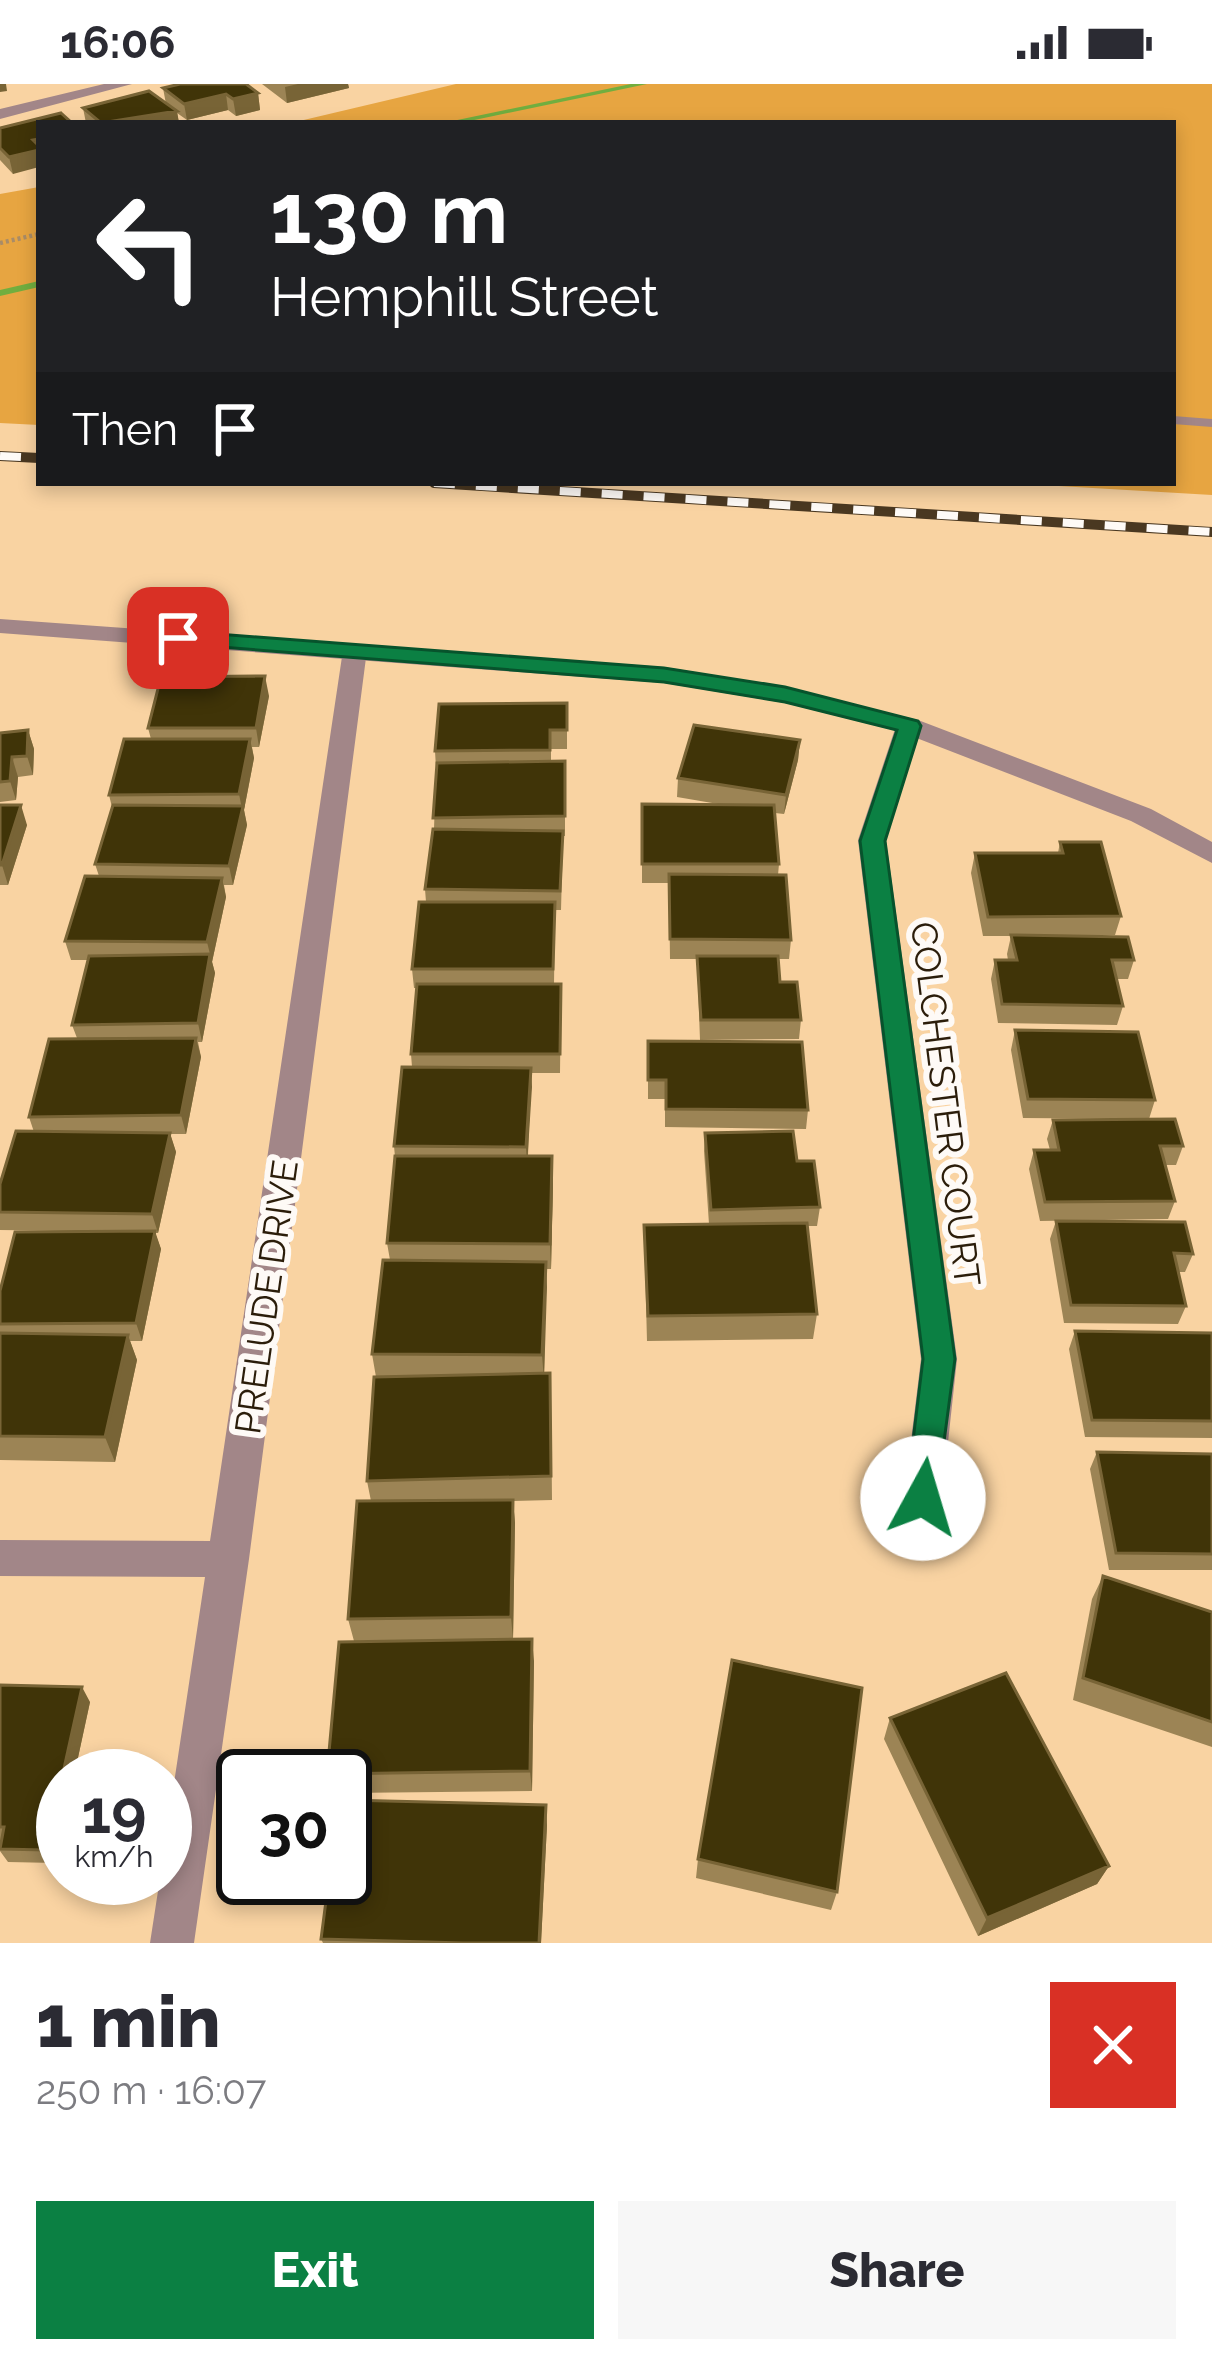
<!DOCTYPE html>
<meta charset="utf-8">
<style>
:root{--surface:#fff;--page:#f7f7f7;--text:#2b2b33;--muted:#7c7c81;--accent:#0b8043}
body{margin:0;font-family:Raleway,sans-serif;background:var(--page);color:var(--text);height:100vh;display:flex;flex-direction:column;font-size:45px;white-space:nowrap}
*{box-sizing:border-box;margin:0}
p{font-size:39px;color:var(--muted)}
.icon{flex:none;width:66px;height:66px;fill:none;stroke:currentColor;stroke-width:2;stroke-linecap:round;stroke-linejoin:round}
.map{position:relative;height:1859px;overflow:hidden}
.details{display:flex;flex-direction:column;background:var(--surface);flex:1}
.details>*{flex:none}
.hud{position:absolute;left:36px;top:36px;width:1140px;height:366px;border-radius:0px;box-shadow:0 6px 18px #0003;background:#202124;color:#fff;overflow:hidden}
.speed{position:absolute;left:36px;top:1665px;display:flex;gap:24px;font-size:60px;font-weight:700;text-align:center}
.speed>*{display:grid;place-content:center;width:156px;height:156px;border-radius:50%;background:var(--surface);box-shadow:0 6px 18px #0003;line-height:1}
.speed small{font-size:30px;font-weight:400}
.speed .limit{border:6px solid #111;border-radius:18px;background:#fff;color:#111}
.pin{position:absolute;display:grid;place-items:center;width:102px;height:102px;color:#fff;margin:-51px;border-radius:24px;box-shadow:0 6px 18px #0006}
.me{position:absolute;width:132px;margin:-66px;rotate:6deg;stroke-linejoin:round;filter:drop-shadow(0 0 9px #0008)}
.turn{display:flex;align-items:center;gap:42px;height:252px;padding:0 36px;font-size:54px}
.turn .icon{width:156px;height:156px;stroke-width:2.5}
.turn b{display:block;font-size:84px;line-height:102px}
.then{display:flex;align-items:center;height:114px;padding:0 36px;background:#0003;gap:24px;font-size:45px}
.round{display:grid;place-items:center;flex:none;width:126px;height:126px;border-radius:0px;background:var(--page)}
.summary{display:flex;align-items:center;justify-content:space-between;height:204px;padding:0 36px}
h1{font-size:72px;font-weight:800;line-height:90px}
.action{display:flex;gap:24px;margin-top:auto;padding:24px 36px}
.action a{flex:1;height:138px;border-radius:0px;background:var(--accent);color:#fff;font-size:48px;font-weight:800;line-height:138px;text-align:center}
.action a+a{background:var(--page);color:var(--text)}
.status{display:flex;justify-content:space-between;align-items:center;height:84px;padding:0 60px;background:var(--surface);direction:ltr}
.status svg{height:33px;fill:currentColor}
.map>svg:first-child{display:block}
.green{fill:#e7a541}
.lines{fill:none;stroke-linecap:round;stroke-linejoin:round}
.stream{fill:#71ae3f;fill-rule:evenodd}
.path{stroke:#a98c67;stroke-width:4.5;stroke-dasharray:3 3;stroke-linecap:butt}
.service{fill:#a28688;fill-rule:evenodd}
.minor{fill:#a28688;fill-rule:evenodd}
.tertiary{fill:#a28688;fill-rule:evenodd}
.rail-casing{stroke:#4a3821;stroke-width:10}
.rail{stroke:#fefaf6;stroke-width:8;stroke-dasharray:21;stroke-linecap:butt}
.wall{fill:#9c8455}
.shaded-wall{fill:#786436}
.building{fill:#403408;stroke:#786436;stroke-width:3}
.route{fill:#0b8043;stroke:#07532c;stroke-width:3}
.labels{text-anchor:middle;stroke-width:12;stroke-linejoin:round;paint-order:stroke}
.street-label{font-size:36px;fill:#2b1d0a;stroke:#fefaf6}
</style>
<div class="status"><b>16:06</b><svg viewBox="0 0 49 12"><path d="M0 12V9h3v3zM5 12V6h3v6zM10 12V3h3v9zM15 12V0h3v12zM26 1h20v11H26zM47 4h2v5h-2z"/></svg></div>
<div class="map">
<svg width="1212" height="1859" viewBox="0 0 1212 1859">
<rect width="100%" height="100%" fill="#f9d3a2"/>
<path class="green" d="M 456,0 L 1212,0 L 1212,411 L 1009,399 L 1173,399 L 1173,39 L 291,39 Z
M 39,103 L 39,341 L 0,339 L 0,110 Z"/>
<g class="lines">
<path class="stream" d="M 631,0 L 647,0 L 460,39 L 443,39 Z
M 39,197 L 39,203 L 0,212 L 0,206 Z"/>
<path class="path" d="M 0,159 L 39,150"/>
<path class="service" d="M 1173,332 L 1212,335 L 1212,343 L 1173,340 Z"/>
<path class="minor" d="M 104,0 L 132,0 L 0,35 L 0,25 Z
M 355,559 L 367,566 L 249,1475 L 194,1859 L 150,1859 L 160,1794 L 165,1794 L 165,1759 L 205,1493 L 0,1492 L 0,1456 L 210,1457 L 343,566 Z
M 909,634 L 922,642 L 886,756 L 957,1275 L 942,1414 L 936,1426 L 923,1431 L 910,1426 L 904,1414 L 921,1275 L 858,756 L 896,642 Z"/>
<path class="tertiary" d="M 0,535 L 664,583 L 785,603 L 918,636 L 1151,725 L 1212,758 L 1212,779 L 1131,737 L 901,648 L 785,619 L 664,599 L 0,549 Z"/>
<g class="rail-casing">
<path id="rail" d="M 0,372 L 39,374
M 434,399 L 1212,448"/>
</g>
<use href="#rail" class="rail"/>
</g>
<path class="wall" d="M 262,0 L 348,0 L 349,4 L 287,19 Z
M 163,4 L 258,9 L 260,26 L 236,32 L 228,26 L 187,36 L 177,29 L 179,39 L 86,39 L 83,24 L 166,20 Z
M 61,29 L 13,90 L 0,76 L 0,44 Z
M 269,612 L 259,663 L 252,663 L 254,674 L 244,726 L 247,741 L 233,801 L 224,801 L 226,813 L 212,878 L 215,889 L 202,958 L 198,958 L 201,973 L 186,1050 L 170,1050 L 176,1068 L 158,1149 L 155,1149 L 161,1165 L 142,1257 L 130,1257 L 137,1276 L 115,1378 L 0,1376 L 0,1207 L 75,1147 L 0,1146 L 0,1100 L 34,1048 L 29,1033 L 77,954 L 72,941 L 88,876 L 71,876 L 65,857 L 99,792 L 95,780 L 112,723 L 109,711 L 151,655 L 148,644 Z
M 567,619 L 567,665 L 551,665 L 551,677 L 565,677 L 565,752 L 563,752 L 561,826 L 555,826 L 554,900 L 561,900 L 560,989 L 531,989 L 528,1072 L 553,1099 L 551,1185 L 546,1185 L 544,1289 L 551,1314 L 552,1416 L 513,1417 L 515,1439 L 513,1555 L 354,1557 L 348,1535 L 371,1417 L 367,1397 L 376,1293 L 372,1270 L 390,1176 L 387,1159 L 395,1073 L 394,1062 L 412,983 L 411,970 L 417,904 L 414,904 L 412,885 L 426,818 L 425,805 L 434,745 L 436,684 L 435,667 Z
M 28,646 L 34,665 L 33,691 L 18,693 L 16,716 L 0,718 L 0,649 Z
M 800,656 L 798,676 L 784,730 L 775,729 L 779,780 L 778,791 L 791,856 L 789,875 L 778,875 L 780,898 L 801,936 L 799,955 L 700,956 L 697,875 L 670,875 L 669,799 L 642,799 L 642,720 L 724,721 L 677,713 L 678,694 Z
M 0,721 L 27,741 L 8,801 L 0,801 Z
M 1060,758 L 1121,832 L 1115,851 L 1054,852 L 1134,876 L 1128,895 L 1117,895 L 1123,922 L 1117,941 L 998,939 L 991,895 L 995,876 L 1008,876 L 1007,870 L 1011,852 L 983,852 L 971,789 L 975,769 L 1058,769 Z
M 1015,946 L 1155,1016 L 1149,1035 L 1023,1034 L 1011,966 Z
M 648,957 L 808,1026 L 806,1045 L 665,1043 L 665,1015 L 648,1015 Z
M 1053,1036 L 1183,1062 L 1176,1081 L 1166,1081 L 1175,1117 L 1168,1135 L 1040,1137 L 1029,1085 L 1034,1066 L 1050,1066 L 1047,1055 Z
M 705,1049 L 797,1077 L 820,1123 L 817,1142 L 807,1142 L 817,1230 L 813,1255 L 647,1257 L 644,1141 L 709,1140 L 704,1067 Z
M 1056,1137 L 1193,1170 L 1185,1188 L 1178,1188 L 1186,1222 L 1178,1240 L 1064,1239 L 1050,1155 Z
M 1075,1247 L 1212,1249 L 1212,1354 L 1085,1353 L 1069,1265 Z
M 1097,1368 L 1212,1370 L 1212,1486 L 1109,1486 L 1090,1385 Z
M 1103,1492 L 1212,1528 L 1212,1663 L 1073,1616 L 1092,1515 Z
M 534,1577 L 532,1707 L 345,1709 L 345,1692 L 328,1692 L 327,1690 Z
M 0,1601 L 90,1618 L 74,1692 L 63,1692 L 63,1744 L 56,1779 L 8,1778 L 0,1767 Z
M 890,1634 L 1109,1782 L 1097,1800 L 978,1852 L 884,1655 Z
M 547,1741 L 541,1859 L 323,1859 L 321,1855 Z
M 698,1775 L 837,1808 L 831,1826 L 696,1794 Z"/>
<path class="shaded-wall" d="M 0,0 L 6,0 L 7,7 L 0,8 Z
M 298,0 L 348,0 L 349,4 L 287,19 L 285,3 Z
M 258,9 L 260,26 L 236,32 L 233,15 Z
M 226,10 L 228,26 L 187,36 L 184,20 Z
M 177,27 L 179,39 L 101,39 Z
M 39,55 L 39,83 L 13,90 L 9,73 L 33,56 Z
M 265,592 L 269,612 L 259,663 L 256,644 Z
M 28,646 L 34,665 L 33,691 L 27,672 Z
M 250,655 L 254,674 L 244,726 L 247,741 L 233,801 L 229,782 L 242,725 L 239,710 Z
M 800,656 L 798,676 L 784,730 L 786,711 Z
M 12,673 L 18,693 L 16,716 L 10,697 Z
M 21,721 L 27,741 L 8,801 L 2,781 Z
M 222,794 L 226,813 L 212,878 L 207,858 Z
M 210,870 L 215,889 L 202,958 L 198,939 Z
M 196,954 L 201,973 L 186,1050 L 181,1031 Z
M 531,984 L 532,1003 L 527,1082 L 526,1063 Z
M 170,1049 L 176,1068 L 158,1149 L 152,1130 Z
M 552,1072 L 553,1099 L 551,1185 L 550,1160 Z
M 155,1147 L 161,1165 L 142,1257 L 136,1239 Z
M 546,1178 L 547,1203 L 544,1296 L 542,1271 Z
M 128,1251 L 137,1276 L 115,1378 L 105,1353 Z
M 513,1416 L 515,1439 L 513,1555 L 511,1533 Z
M 532,1555 L 534,1577 L 532,1707 L 530,1687 Z
M 82,1603 L 90,1618 L 74,1692 L 63,1692 L 63,1744 L 56,1779 L 46,1766 Z
M 546,1721 L 547,1741 L 541,1859 L 539,1859 Z
M 1109,1782 L 1097,1800 L 978,1852 L 987,1834 Z"/>
<path class="building" d="M 180,0 L 246,0 L 258,9 L 233,15 L 226,10 L 184,20 L 163,4 Z
M 149,7 L 177,27 L 101,39 L 83,24 Z
M 61,29 L 72,39 L 39,39 L 39,55 L 33,56 L 39,62 L 39,66 L 9,73 L 0,64 L 0,44 Z
M 265,592 L 256,644 L 148,644 L 161,593 Z
M 567,619 L 567,646 L 550,646 L 550,666 L 435,667 L 439,620 Z
M 694,641 L 800,656 L 786,711 L 678,694 Z
M 28,646 L 27,672 L 12,673 L 10,697 L 0,698 L 0,649 Z
M 124,655 L 250,655 L 239,710 L 109,711 Z
M 565,677 L 565,732 L 433,734 L 437,679 Z
M 642,720 L 774,721 L 779,780 L 642,780 Z
M 0,721 L 21,721 L 2,781 L 0,781 Z
M 113,721 L 243,722 L 229,782 L 95,780 Z
M 433,745 L 563,747 L 560,807 L 425,805 Z
M 1060,758 L 1101,758 L 1121,832 L 988,833 L 975,769 L 1063,769 Z
M 669,790 L 786,791 L 791,856 L 670,855 Z
M 85,792 L 222,794 L 207,858 L 65,857 Z
M 419,818 L 555,818 L 553,885 L 412,885 Z
M 1011,851 L 1128,853 L 1134,876 L 1112,876 L 1123,922 L 1002,920 L 995,876 L 1017,876 Z
M 210,870 L 198,939 L 72,941 L 89,872 Z
M 697,872 L 778,872 L 780,898 L 797,898 L 801,936 L 701,936 Z
M 417,900 L 561,900 L 560,970 L 411,970 Z
M 1015,946 L 1138,948 L 1155,1016 L 1028,1015 Z
M 196,954 L 181,1031 L 29,1033 L 49,955 Z
M 648,957 L 802,958 L 808,1026 L 666,1025 L 666,996 L 648,996 Z
M 402,983 L 531,984 L 526,1063 L 394,1062 Z
M 1175,1035 L 1183,1062 L 1160,1062 L 1175,1117 L 1045,1118 L 1034,1066 L 1059,1066 L 1053,1036 Z
M 16,1047 L 170,1049 L 152,1130 L 0,1128 L 0,1100 Z
M 793,1047 L 797,1077 L 814,1077 L 820,1123 L 711,1126 L 705,1049 Z
M 395,1072 L 552,1072 L 550,1160 L 387,1159 Z
M 1056,1137 L 1185,1138 L 1193,1170 L 1174,1169 L 1186,1222 L 1071,1221 Z
M 807,1139 L 817,1230 L 648,1232 L 644,1141 Z
M 155,1147 L 136,1239 L 0,1240 L 0,1207 L 15,1148 Z
M 383,1176 L 546,1178 L 542,1271 L 372,1270 Z
M 1075,1247 L 1212,1249 L 1212,1337 L 1092,1336 Z
M 0,1249 L 128,1251 L 105,1353 L 0,1352 Z
M 550,1289 L 551,1392 L 367,1397 L 374,1293 Z
M 1097,1368 L 1212,1370 L 1212,1470 L 1116,1469 Z
M 513,1416 L 511,1533 L 348,1535 L 357,1417 Z
M 1103,1492 L 1212,1528 L 1212,1638 L 1083,1594 Z
M 532,1555 L 530,1687 L 327,1690 L 339,1558 Z
M 732,1576 L 862,1604 L 837,1808 L 698,1775 Z
M 1006,1589 L 1109,1782 L 987,1834 L 890,1634 Z
M 0,1601 L 82,1603 L 46,1766 L 0,1765 L 4,1743 L 0,1743 Z
M 345,1716 L 546,1721 L 539,1859 L 463,1859 L 321,1855 L 329,1794 L 345,1794 Z"/>
<path class="route" d="M 178,547 L 664,584 L 785,603 L 918,637 L 921,642 L 885,757 L 955,1275 L 935,1425 L 923,1429 L 911,1425 L 906,1414 L 923,1275 L 860,757 L 897,646 L 785,618 L 664,598 L 170,559 L 166,554 Z"/>
<g class="labels">
<g class="street-label">
<text transform="translate(946 1020) rotate(83)" y="13">COLCHESTER COURT</text>
<text transform="translate(266 1213) rotate(-82)" y="13">PRELUDE DRIVE</text>
</g>
</g>
</svg>
<div class="speed"><div>19<small>km/h</small></div><div class="limit">30</div></div>
<div class="pin" style="left:178px;top:554px;background:#d93025"><svg class="icon" aria-label="arrive" viewBox="0 0 24 24"><path d="M6 21V4h12l-3 4 3 4H6"/></svg></div>
<svg class="me" style="left:923px;top:1414px" viewBox="-20 -20 40 40"><circle r="19" fill="#fff"/><path d="M0-13L10 11 0 6-10 11z" fill="#0b8043"/></svg>
<div class="hud">
<div class="turn"><svg class="icon" aria-label="left" viewBox="0 0 24 24"><path d="M17 20v-9H6M10 6l-5 5 5 5"/></svg><div><b>130 m</b>Hemphill Street</div></div>
<div class="then">Then<svg class="icon" aria-label="arrive" viewBox="0 0 24 24"><path d="M6 21V4h12l-3 4 3 4H6"/></svg></div>
</div>
</div>
<section class="details">
<div class="summary"><div><h1>1 min</h1><p>250 m · 16:07</p></div><a class="round" style="background:#d93025;color:#fff"><svg class="icon" aria-label="close" viewBox="0 0 24 24"><path d="M6 6l12 12M18 6L6 18"/></svg></a></div>
<div class="action"><a>Exit</a><a>Share</a></div>
</section>
